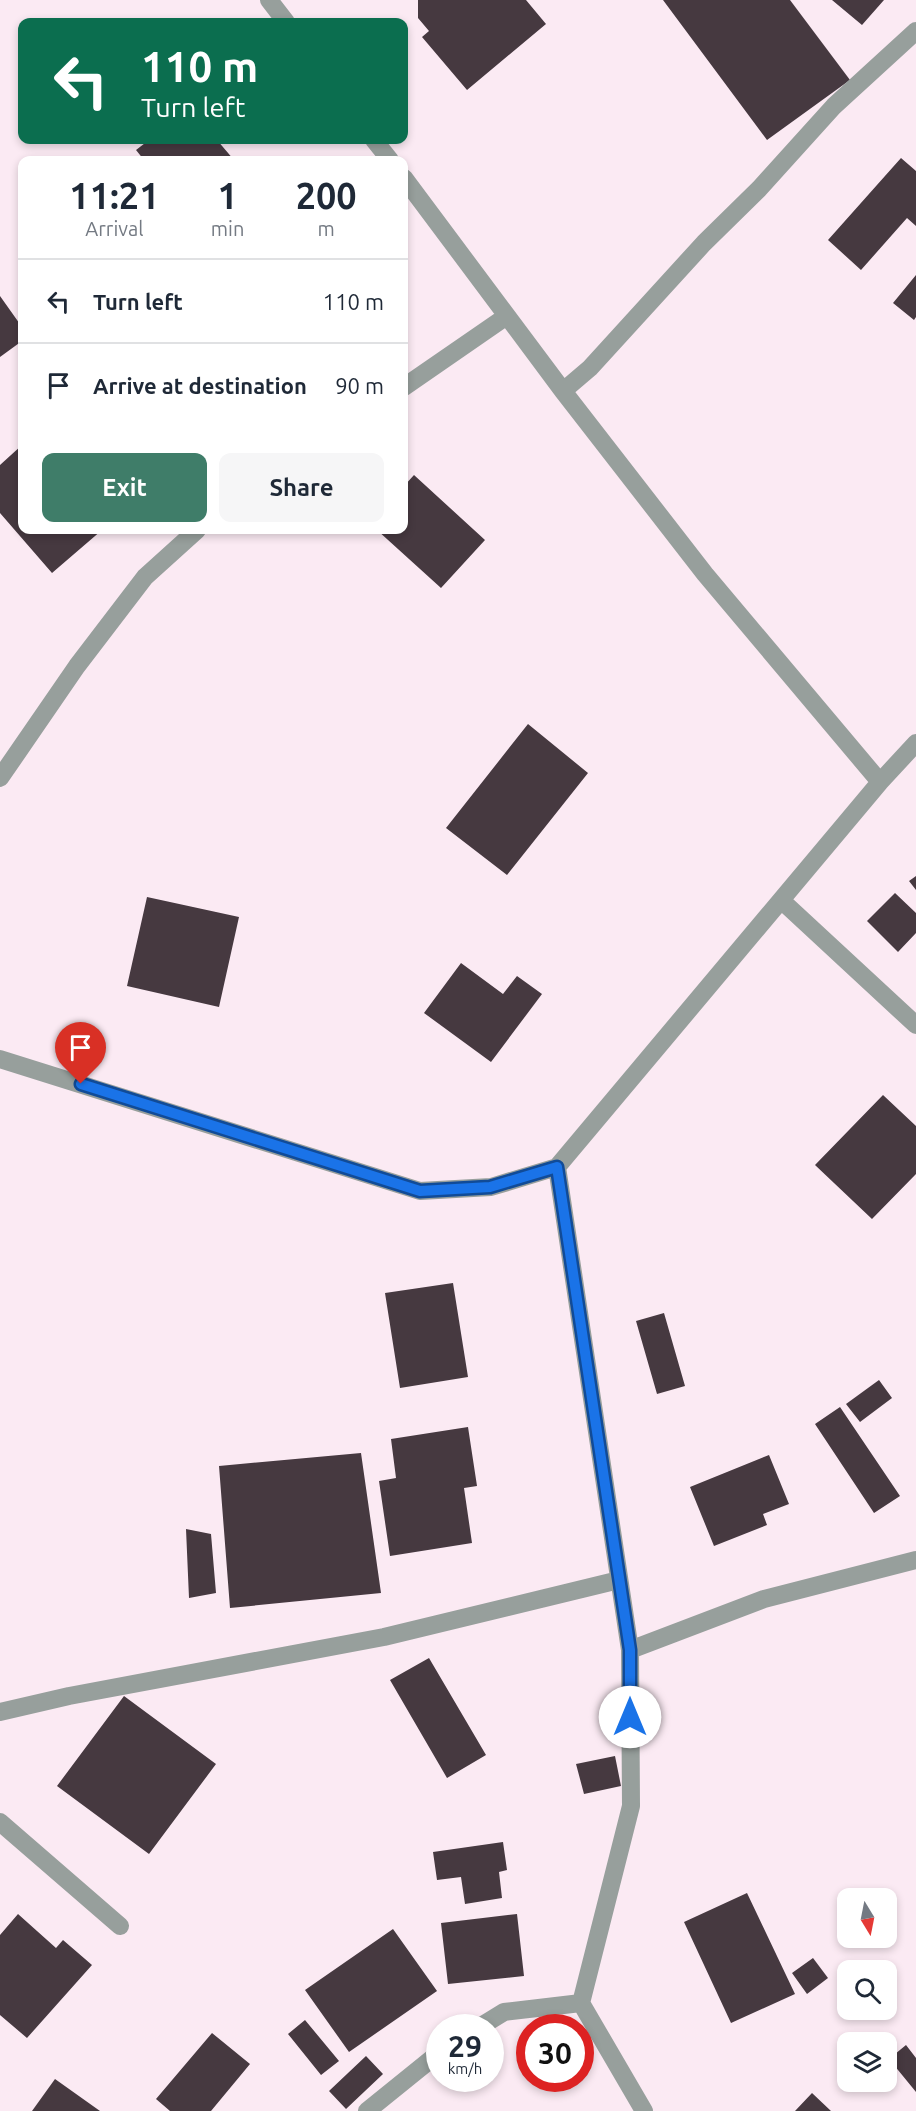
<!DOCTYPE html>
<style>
:root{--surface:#fff;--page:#f6f6f7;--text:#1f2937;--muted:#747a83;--line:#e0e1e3;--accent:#3f7d69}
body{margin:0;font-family:Ubuntu,sans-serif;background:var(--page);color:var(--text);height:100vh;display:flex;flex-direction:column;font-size:22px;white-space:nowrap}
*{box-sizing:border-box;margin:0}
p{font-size:20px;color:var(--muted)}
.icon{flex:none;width:33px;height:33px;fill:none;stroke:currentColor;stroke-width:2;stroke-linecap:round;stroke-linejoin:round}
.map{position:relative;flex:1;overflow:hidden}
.drawer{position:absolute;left:18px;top:156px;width:390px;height:378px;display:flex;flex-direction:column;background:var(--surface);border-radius:12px;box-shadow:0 3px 9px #0003}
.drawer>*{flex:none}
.guide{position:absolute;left:18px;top:18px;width:390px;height:126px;border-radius:12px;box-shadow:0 3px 9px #0003;background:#0b6e4f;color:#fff;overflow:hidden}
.needle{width:39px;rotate:170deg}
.fabs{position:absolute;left:837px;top:1888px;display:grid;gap:12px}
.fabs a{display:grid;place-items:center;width:60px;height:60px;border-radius:12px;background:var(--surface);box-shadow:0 3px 9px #0003;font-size:30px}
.speed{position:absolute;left:426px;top:2014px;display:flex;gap:12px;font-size:30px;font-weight:700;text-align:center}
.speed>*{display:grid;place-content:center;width:78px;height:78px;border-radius:50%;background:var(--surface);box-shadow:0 3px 9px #0003;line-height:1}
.speed small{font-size:15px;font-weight:400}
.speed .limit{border:9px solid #d22;background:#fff;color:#111}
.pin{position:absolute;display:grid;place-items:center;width:51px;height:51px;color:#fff;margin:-62px -26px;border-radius:50% 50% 50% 0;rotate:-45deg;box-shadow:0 0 6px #0007}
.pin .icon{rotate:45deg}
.me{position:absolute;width:66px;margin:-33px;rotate:0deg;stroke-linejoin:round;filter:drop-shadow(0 0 4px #0008)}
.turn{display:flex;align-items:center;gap:21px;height:126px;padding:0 24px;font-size:27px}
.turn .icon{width:78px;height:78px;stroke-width:2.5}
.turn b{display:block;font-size:42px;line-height:51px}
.eta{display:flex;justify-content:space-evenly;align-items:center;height:102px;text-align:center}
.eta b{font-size:36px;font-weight:700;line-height:42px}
.action{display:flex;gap:12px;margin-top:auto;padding:12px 24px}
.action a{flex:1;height:69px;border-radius:12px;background:var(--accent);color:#fff;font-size:24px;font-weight:700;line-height:69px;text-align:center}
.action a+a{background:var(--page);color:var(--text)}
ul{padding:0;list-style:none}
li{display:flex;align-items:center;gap:18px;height:84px;padding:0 24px;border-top:2px solid var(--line)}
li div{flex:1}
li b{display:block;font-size:22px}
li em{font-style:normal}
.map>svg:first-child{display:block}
.building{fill:#463940}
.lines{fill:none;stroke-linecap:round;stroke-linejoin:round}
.minor{stroke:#979f9c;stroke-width:18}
.route-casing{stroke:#114b97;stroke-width:15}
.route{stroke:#1a73e8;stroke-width:10}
</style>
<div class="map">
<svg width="916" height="2111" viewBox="0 0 916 2111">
<rect width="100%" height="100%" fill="#fbeaf3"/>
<path class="building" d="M 418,0 L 526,0 L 546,24 L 467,90 L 422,37 L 429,31 L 418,18 Z
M 663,0 L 790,0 L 850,80 L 767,140 Z
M 832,0 L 884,0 L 862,25 Z
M 149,140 L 217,140 L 234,160 L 144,160 L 136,150 Z
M 901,158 L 916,171 L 916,226 L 907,218 L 861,270 L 828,240 Z
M 916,275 L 916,317 L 914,320 L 893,303 Z
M 0,296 L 22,327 L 22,341 L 0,357 Z
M 22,445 L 22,530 L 102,530 L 52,573 L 0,513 L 0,465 Z
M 414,475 L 485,540 L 441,588 L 377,530 L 404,530 L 404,486 Z
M 528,724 L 588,773 L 507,875 L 446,828 Z
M 916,876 L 916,890 L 909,881 Z
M 895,893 L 916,913 L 916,933 L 898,952 L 867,921 Z
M 147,897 L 239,917 L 219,1007 L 127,986 Z
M 461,963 L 503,994 L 517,976 L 542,994 L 491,1062 L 424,1013 Z
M 883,1095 L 916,1126 L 916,1174 L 872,1219 L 815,1165 Z
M 453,1283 L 468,1377 L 400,1388 L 385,1293 Z
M 664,1313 L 685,1386 L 657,1394 L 636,1321 Z
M 879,1380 L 892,1398 L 860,1422 L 846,1404 Z
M 840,1407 L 900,1496 L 874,1513 L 815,1424 Z
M 468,1427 L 477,1486 L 464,1488 L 472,1543 L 390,1556 L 379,1481 L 396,1478 L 391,1439 Z
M 361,1453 L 381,1593 L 230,1608 L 219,1466 Z
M 769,1455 L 789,1504 L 763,1514 L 767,1525 L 714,1546 L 690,1487 Z
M 186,1529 L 211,1534 L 216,1593 L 189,1598 Z
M 429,1658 L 486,1755 L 447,1778 L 390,1680 Z
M 124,1696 L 216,1764 L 149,1854 L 57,1786 Z
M 615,1756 L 621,1786 L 584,1794 L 576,1764 Z
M 503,1842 L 507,1870 L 499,1872 L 502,1898 L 465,1904 L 461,1877 L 437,1880 L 433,1852 Z
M 747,1893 L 795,1994 L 731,2023 L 684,1922 Z
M 18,1914 L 56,1948 L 63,1940 L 92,1965 L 27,2038 L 0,2015 L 0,1935 Z
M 517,1914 L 524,1976 L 448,1984 L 441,1923 Z
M 393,1929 L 437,1991 L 349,2052 L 305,1990 Z
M 813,1958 L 828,1978 L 807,1994 L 792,1973 Z
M 305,2020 L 339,2061 L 321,2075 L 288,2034 Z
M 212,2033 L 250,2064 L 211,2111 L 170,2111 L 156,2099 Z
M 906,2045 L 916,2058 L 916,2092 L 889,2059 Z
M 366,2056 L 383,2074 L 346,2109 L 329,2091 Z
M 55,2079 L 100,2111 L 32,2111 Z
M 812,2093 L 831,2111 L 795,2111 Z"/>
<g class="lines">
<path class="minor" d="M 269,0 L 286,22
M 374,140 L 390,160
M 404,178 L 563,391 L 705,574 L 880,782
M 404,387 L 507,316
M 563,391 L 590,368 L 704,243 L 759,189 L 834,106 L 916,31
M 0,778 L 77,666 L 145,577 L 197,530
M 781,900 L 916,1025
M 0,1059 L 420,1191 L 491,1187 L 557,1167 L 880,782 L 916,743
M 557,1167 L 630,1650 L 631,1806 L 581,2003 L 644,2111
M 630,1650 L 764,1599 L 916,1560
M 0,1712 L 69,1696 L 384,1637 L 619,1580
M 0,1822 L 120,1926
M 478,2028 L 504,2012 L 581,2003
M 367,2111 L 440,2052"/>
</g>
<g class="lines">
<g class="route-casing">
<path id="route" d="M 81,1084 L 420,1191 L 490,1187 L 557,1167 L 630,1650 L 630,1717"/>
</g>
<use href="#route" class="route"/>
</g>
</svg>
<div class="fabs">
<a><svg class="needle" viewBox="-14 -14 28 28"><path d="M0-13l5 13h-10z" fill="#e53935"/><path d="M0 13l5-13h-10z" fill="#747a83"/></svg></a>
<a><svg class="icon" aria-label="search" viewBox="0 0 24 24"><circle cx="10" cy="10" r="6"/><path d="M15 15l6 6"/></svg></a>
<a><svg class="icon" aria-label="layers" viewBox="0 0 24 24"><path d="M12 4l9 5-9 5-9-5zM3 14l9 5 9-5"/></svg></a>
</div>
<div class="speed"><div>29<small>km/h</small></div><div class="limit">30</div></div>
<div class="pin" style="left:81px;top:1084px;background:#d93025"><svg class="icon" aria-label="arrive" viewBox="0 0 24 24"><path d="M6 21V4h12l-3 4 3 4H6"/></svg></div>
<svg class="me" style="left:630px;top:1717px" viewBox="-20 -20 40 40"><circle r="19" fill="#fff"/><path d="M0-13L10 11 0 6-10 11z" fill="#1a73e8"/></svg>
<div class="guide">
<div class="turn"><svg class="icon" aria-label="left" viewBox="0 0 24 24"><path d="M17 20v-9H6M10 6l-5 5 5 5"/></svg><div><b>110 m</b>Turn left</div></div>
</div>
<section class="drawer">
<div class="eta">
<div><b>11:21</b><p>Arrival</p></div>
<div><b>1</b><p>min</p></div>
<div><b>200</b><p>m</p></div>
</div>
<ul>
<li><svg class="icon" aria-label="left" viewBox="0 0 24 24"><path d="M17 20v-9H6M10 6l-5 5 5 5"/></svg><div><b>Turn left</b></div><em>110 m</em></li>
<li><svg class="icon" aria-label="arrive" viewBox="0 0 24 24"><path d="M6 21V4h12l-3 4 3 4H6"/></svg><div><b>Arrive at destination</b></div><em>90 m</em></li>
</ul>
<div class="action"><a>Exit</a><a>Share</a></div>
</section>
</div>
